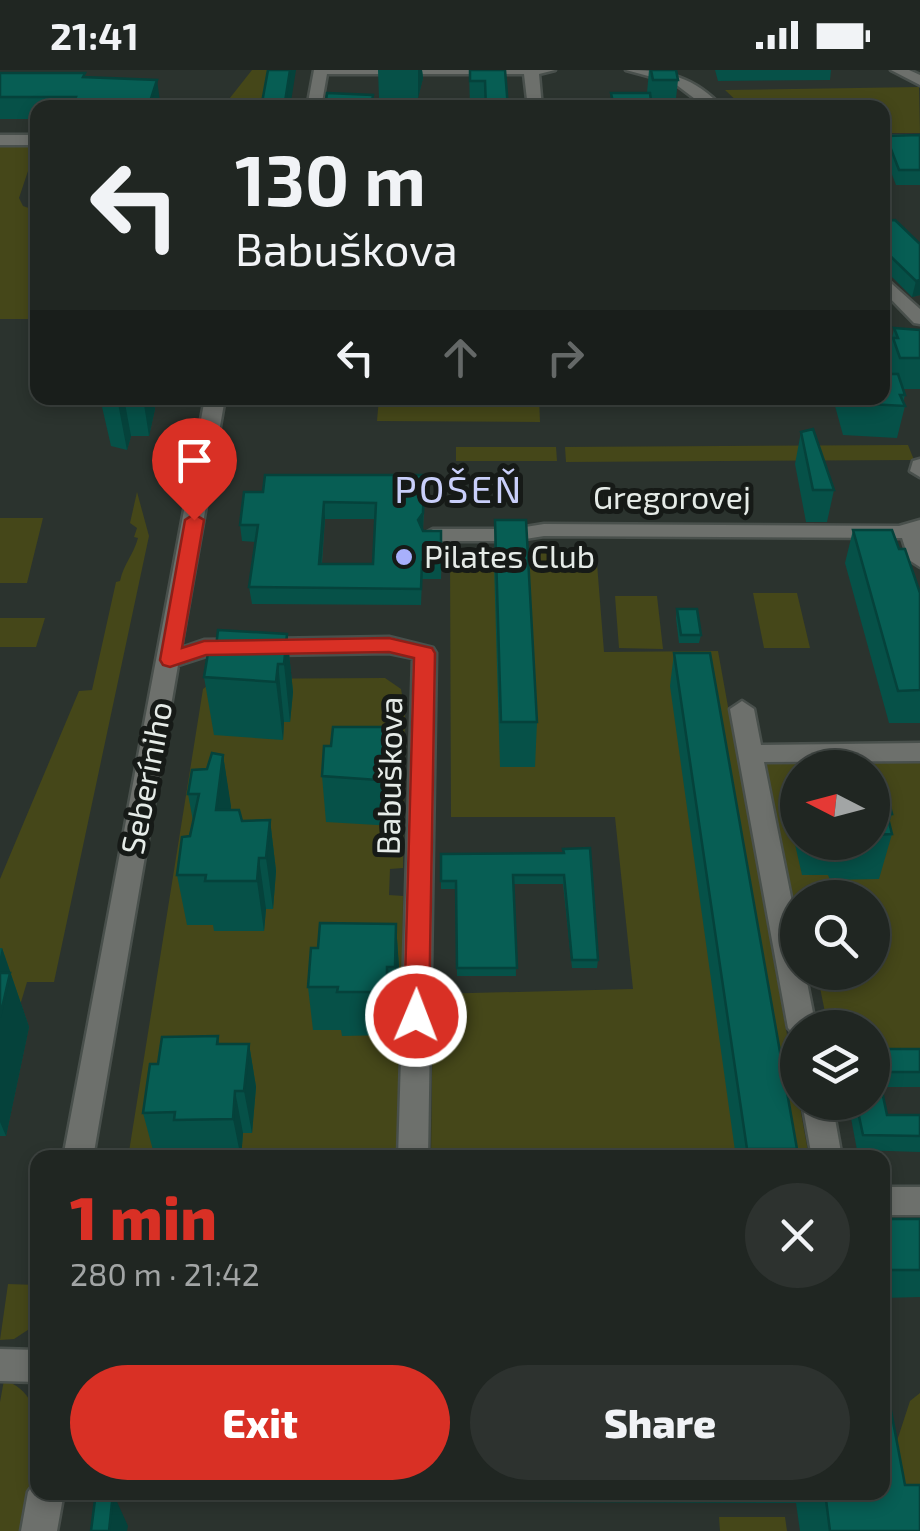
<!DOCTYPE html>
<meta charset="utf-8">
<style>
:root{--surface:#202622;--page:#2d322f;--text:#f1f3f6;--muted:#a2a5a5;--line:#3d4340;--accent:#d93025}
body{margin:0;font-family:"Exo 2",sans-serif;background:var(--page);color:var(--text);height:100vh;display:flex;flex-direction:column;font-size:38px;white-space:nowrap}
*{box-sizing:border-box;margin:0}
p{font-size:32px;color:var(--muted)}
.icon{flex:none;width:55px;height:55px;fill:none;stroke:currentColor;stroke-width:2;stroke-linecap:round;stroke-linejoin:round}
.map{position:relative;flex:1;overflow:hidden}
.details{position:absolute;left:30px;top:1080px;width:860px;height:350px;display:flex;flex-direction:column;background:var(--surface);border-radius:20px;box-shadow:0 5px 15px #0003,0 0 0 2px var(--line)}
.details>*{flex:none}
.guide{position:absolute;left:30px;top:30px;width:860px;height:305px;border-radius:20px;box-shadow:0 5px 15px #0003,0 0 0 2px var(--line);background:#202622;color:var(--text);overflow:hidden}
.needle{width:65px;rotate:276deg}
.fabs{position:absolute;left:780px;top:680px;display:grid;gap:20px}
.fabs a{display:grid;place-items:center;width:110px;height:110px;border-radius:50%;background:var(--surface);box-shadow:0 5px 15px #0003,0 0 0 2px var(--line);font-size:50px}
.pin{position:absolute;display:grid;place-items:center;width:85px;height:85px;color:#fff;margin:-102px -42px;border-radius:50% 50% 50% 0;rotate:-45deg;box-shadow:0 0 10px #0007}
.pin .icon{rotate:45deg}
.me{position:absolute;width:110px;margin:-55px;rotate:1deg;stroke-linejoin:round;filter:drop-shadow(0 0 8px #0008)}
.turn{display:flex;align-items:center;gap:35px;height:210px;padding:0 40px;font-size:45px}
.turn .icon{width:130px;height:130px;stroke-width:2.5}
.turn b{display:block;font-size:70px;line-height:85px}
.lanes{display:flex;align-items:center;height:95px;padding:0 40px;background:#0003;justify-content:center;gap:50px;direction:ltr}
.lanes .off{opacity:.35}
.round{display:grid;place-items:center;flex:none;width:105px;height:105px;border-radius:52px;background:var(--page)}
.head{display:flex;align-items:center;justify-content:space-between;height:170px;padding:0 40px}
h1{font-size:60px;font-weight:800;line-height:75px;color:var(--accent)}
.primary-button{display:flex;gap:20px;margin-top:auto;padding:20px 40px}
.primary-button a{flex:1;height:115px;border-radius:60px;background:var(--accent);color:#fff;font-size:40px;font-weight:800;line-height:115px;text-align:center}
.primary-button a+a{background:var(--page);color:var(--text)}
.status{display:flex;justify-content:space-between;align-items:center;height:70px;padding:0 50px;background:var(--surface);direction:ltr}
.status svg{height:28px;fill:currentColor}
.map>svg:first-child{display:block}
.green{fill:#454719;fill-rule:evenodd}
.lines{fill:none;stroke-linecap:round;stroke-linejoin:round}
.minor-casing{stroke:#49504c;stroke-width:5}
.minor{fill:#6d706c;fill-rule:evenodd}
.wall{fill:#065148;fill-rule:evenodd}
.shaded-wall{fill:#05423b}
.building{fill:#075e54;stroke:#05423b;stroke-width:2.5;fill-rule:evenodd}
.route{fill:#d93025;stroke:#8d1f18;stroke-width:2.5}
.poi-dot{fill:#a8b0fc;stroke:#161a17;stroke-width:4}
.labels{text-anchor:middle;stroke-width:10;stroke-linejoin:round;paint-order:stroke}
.street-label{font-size:32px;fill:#e5ebe7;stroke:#161a17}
.poi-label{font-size:32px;fill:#e5ebe7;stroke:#161a17;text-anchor:start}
.quarter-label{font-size:38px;letter-spacing:2.5px;fill:#c9cffa;stroke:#161a17}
</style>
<div class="status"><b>21:41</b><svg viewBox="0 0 49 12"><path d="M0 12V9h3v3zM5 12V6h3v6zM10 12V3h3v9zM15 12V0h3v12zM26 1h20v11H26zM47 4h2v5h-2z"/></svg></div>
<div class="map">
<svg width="920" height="1461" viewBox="0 0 920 1461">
<rect width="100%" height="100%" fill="#2b332e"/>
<path class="green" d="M 252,0 L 275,0 L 269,37 L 222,38 Z
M 919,17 L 920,63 L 883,63 L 882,38 L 743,37 L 725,20 Z
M 0,74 L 37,74 L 19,128 L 23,136 L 37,141 L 37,249 L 0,249 Z
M 379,328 L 539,328 L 540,352 L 377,351 Z
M 908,375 L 914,390 L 566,392 L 565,377 Z
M 456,377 L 556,377 L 557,391 L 456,391 Z
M 137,422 L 149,466 L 54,912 L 27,912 L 21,932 L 0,933 L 0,809 L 79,621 L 92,620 L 116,512 L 120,511 C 124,493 133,486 138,468 L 134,467 L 137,458 L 130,453 Z
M 0,448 L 43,448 L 27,513 L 0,513 Z
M 596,481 L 604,582 L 718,581 L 809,1087 L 431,1088 L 433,924 L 633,919 L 615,747 L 451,747 L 450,482 Z
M 753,523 L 797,523 L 810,578 L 764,578 Z
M 615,526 L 657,526 L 663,579 L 619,578 Z
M 0,548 L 45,548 L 36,577 L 0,577 Z
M 385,608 L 401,619 L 405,641 L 403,798 L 390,799 L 389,825 L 403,826 L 401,1087 L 128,1088 L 203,619 L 216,609 Z
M 920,687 L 920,994 L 873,994 L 872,958 L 828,957 L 817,903 L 872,902 L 872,828 L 798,828 L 797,870 L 758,688 ZM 798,698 L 872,698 L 872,772 L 798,772 Z
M 8,1214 L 37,1215 L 37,1254 L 14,1269 L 0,1270 Z
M 4,1310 C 63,1330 29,1417 20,1461 L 0,1461 L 0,1332 Z
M 920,1323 L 920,1461 L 893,1383 L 910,1331 Z
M 719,1447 L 785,1447 L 787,1461 L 720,1461 Z"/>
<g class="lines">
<g class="minor-casing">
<path id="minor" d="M 314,0 L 555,0 L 539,4 L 542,38 L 528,38 L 524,4 L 327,4 L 321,38 L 307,38 Z
M 626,0 C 666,0 695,7 723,38 L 707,38 L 674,13 Z
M 891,0 L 909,0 L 920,5 L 920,15 Z
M 0,65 L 38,65 L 38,75 L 0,75 Z
M 882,67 L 920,67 L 920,77 L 882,77 Z
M 882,205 L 920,239 L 920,254 L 914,253 L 882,220 Z
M 205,328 L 225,328 L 181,578 L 204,570 L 389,567 L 433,578 L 436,583 L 428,1088 L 398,1088 L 413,588 L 389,583 L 206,586 L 178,595 L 93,1088 L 63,1088 Z
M 920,389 L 920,407 L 910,401 L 913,391 Z
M 920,450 L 920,497 L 909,490 L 902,468 L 544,466 L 513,471 L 433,471 L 422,465 L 433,459 L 513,459 L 544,454 L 899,456 Z
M 742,631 L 754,639 L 761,675 L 920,673 L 920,691 L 764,692 L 798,862 L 798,902 L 805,902 L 816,958 L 798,958 L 798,968 L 788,958 L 730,639 Z
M 802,1032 L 832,1032 L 842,1088 L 812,1088 Z
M 882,1117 L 920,1117 L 920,1145 L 882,1145 Z
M 0,1279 L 38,1280 L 38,1312 L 0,1311 Z
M 38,1408 L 38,1422 L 64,1422 L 57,1461 L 21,1461 L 28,1422 Z"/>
</g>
<use href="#minor" class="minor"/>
</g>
<path class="wall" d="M 378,0 L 422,0 L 423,8 L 418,28 L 379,28 Z
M 469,0 L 505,0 L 508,38 L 470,38 Z
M 649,0 L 676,0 L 678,10 L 675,38 L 610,38 L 611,23 L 647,23 Z
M 715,0 L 831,0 L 830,10 L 718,11 Z
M 0,3 L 86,7 L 160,31 L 158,38 L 38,38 L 38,49 L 0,49 Z
M 920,65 L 920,115 L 896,115 L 883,81 L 886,66 Z
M 882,151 L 920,174 L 920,225 L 912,227 L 882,197 Z
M 894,258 L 920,260 L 920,319 L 903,319 L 905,325 L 903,333 L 905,336 L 897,368 L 843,365 L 835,336 L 837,328 L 882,328 L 888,304 L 886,299 Z
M 100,328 L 153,328 L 155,339 L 149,366 L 131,366 L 127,380 L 111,376 Z
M 801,362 L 834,420 L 827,452 L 806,452 L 795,394 Z
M 425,421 L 423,460 L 442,478 L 441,509 L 422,509 L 421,535 L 252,534 L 249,517 L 256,472 L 242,471 L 240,455 L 244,422 ZM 325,449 L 375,449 L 373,494 L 322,494 Z
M 495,450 L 537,652 L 535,697 L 500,697 L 494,495 Z
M 853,460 L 899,479 L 920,523 L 920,653 L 889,653 L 845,493 Z
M 677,539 L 701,565 L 699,573 L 679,573 L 676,548 Z
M 287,564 L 293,622 L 290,652 L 284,652 L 283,670 L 214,665 L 204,607 L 216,577 Z
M 674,583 L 797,1079 L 794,1088 L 736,1088 L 670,616 Z
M 402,657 L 404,703 L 401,737 L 396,737 L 394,756 L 326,752 L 322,706 L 331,676 Z
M 223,685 L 231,740 L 242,751 L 270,750 L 276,801 L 273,839 L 266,839 L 264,861 L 214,861 L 213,855 L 187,855 L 177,805 L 193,751 L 188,724 L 207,699 Z
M 872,709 L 892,744 L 889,753 L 892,764 L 879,809 L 830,810 L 828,805 L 802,805 L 794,770 L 797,756 L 796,749 L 798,743 L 798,772 L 872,772 Z
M 563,783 L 598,890 L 597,898 L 572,898 L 563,814 L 514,814 L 516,906 L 457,906 L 456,819 L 441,819 L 441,784 Z
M 396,854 L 399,898 L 397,941 L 390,941 L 389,965 L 342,966 L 341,960 L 313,960 L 308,917 L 318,878 Z
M 0,878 L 2,878 L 29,957 L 6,1066 L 0,1066 Z
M 218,966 L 219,974 L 249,974 L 256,1017 L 252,1063 L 243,1063 L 241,1088 L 183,1088 L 182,1084 L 154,1084 L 143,1043 L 158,994 Z
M 872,979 L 920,979 L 920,1017 L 881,1017 L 887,1045 L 920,1045 L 920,1082 L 857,1080 L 848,1032 L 872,1032 Z
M 882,1149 L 920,1149 L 920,1227 L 882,1228 Z
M 905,1415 L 920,1461 L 800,1461 L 796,1433 L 509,1432 L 509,1422 L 882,1422 Z"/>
<path class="shaded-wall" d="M 290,0 L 296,0 L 290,38 L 284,38 Z
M 418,0 L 422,0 L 423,8 L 418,28 Z
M 157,10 L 160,31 L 158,38 L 148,38 Z
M 920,210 L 920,225 L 912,227 L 916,211 Z
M 117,328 L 124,328 L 131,366 L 127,380 Z
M 143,328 L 153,328 L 155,339 L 149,366 Z
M 424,405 L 423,460 L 418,466 L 418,450 Z
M 324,432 L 325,449 L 320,510 L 319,494 Z
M 287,564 L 293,622 L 290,652 L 284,594 Z
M 278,594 L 284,652 L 283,670 L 276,612 Z
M 402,657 L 404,703 L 401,737 L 399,692 Z
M 223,685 L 231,736 L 224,791 L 216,740 Z
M 394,692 L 396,737 L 394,756 L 392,711 Z
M 270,750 L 276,801 L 273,839 L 266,788 Z
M 259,788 L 266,839 L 264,861 L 257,811 Z
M 396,854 L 399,898 L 397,941 L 395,897 Z
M 2,878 L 29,957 L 6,1066 L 0,1052 L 0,887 Z
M 387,897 L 390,941 L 389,965 L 387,922 Z
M 249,974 L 256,1017 L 252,1063 L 244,1021 Z
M 235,1021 L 243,1063 L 241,1088 L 233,1049 Z
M 113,1423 L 128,1456 L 127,1461 L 109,1461 Z"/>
<path class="building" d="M 268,0 L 290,0 L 284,38 L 261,38 Z
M 470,0 L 505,0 L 508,38 L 486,38 L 485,11 L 470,11 Z
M 651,0 L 676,0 L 678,10 L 653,10 Z
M 0,3 L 85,3 L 83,7 L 157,10 L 148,38 L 72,38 L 76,27 L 0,27 Z
M 327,23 L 373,25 L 371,38 L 325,38 Z
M 611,23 L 650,23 L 652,38 L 614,38 Z
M 920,65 L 920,100 L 899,100 L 886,66 Z
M 895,150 L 920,174 L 920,210 L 916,211 L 882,178 L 882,151 Z
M 894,258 L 920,260 L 920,288 L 900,288 L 893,268 L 898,268 Z
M 882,304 L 898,304 L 905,325 L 900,325 L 905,336 L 849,333 L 848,328 L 882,328 Z
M 813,359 L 834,420 L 813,420 L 801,362 Z
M 265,405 L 424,405 L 423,443 L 418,450 L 423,461 L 441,461 L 441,492 L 422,492 L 421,519 L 249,517 L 258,455 L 240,455 L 244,422 L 263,422 ZM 324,432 L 376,433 L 373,494 L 319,494 Z
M 495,450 L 526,450 L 537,652 L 501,652 Z
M 853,460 L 892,460 L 899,479 L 905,479 L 920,523 L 920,620 L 898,621 Z
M 677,539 L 697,539 L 701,565 L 681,565 Z
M 218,560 L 287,564 L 284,594 L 278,594 L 276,612 L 204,607 L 209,577 L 216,577 Z
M 674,583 L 710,583 L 797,1079 L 747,1079 Z
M 333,657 L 402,657 L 399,692 L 394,692 L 392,711 L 322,706 L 324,676 L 331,676 Z
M 212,683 L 223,685 L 216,740 L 239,740 L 242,751 L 270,750 L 266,788 L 259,788 L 257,811 L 205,811 L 206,805 L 177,805 L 182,767 L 190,766 L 199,724 L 188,724 L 192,700 L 207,699 Z
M 872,709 L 883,709 L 892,744 L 887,744 L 892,764 L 872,765 Z
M 590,778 L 598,890 L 572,890 L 564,805 L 513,805 L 517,898 L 457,898 L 456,811 L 441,811 L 441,784 L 564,783 L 563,779 Z
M 320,853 L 396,854 L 395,897 L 387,897 L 387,922 L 337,922 L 338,917 L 308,917 L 311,878 L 318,878 Z
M 0,903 L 10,903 L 0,947 Z
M 218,966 L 217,974 L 249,974 L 244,1021 L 235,1021 L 233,1049 L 174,1050 L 175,1042 L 143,1043 L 150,994 L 158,994 L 162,967 Z
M 872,979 L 920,979 L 920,1002 L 878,1002 L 887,1045 L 920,1045 L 920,1066 L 863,1065 L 856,1032 L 872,1032 Z
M 882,1149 L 920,1149 L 920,1200 L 882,1200 Z
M 882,1309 L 885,1309 L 905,1415 L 920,1415 L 920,1461 L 830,1461 L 825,1422 L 882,1422 Z
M 96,1422 L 113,1423 L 109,1461 L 91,1461 Z"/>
<path class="route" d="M 194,444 L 204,450 L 182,578 L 204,571 L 389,568 L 432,578 L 435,583 L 429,946 L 426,954 L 416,957 L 407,954 L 404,946 L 414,588 L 389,582 L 206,585 L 170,597 L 163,595 L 160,590 L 185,450 Z"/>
<circle class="poi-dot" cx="404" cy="487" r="10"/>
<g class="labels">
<g class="street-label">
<text x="672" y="439">Gregorovej</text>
<text transform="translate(390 706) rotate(-89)" y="11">Babuškova</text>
<text transform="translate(147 708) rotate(-79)" y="11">Seberíniho</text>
</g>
<g class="poi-label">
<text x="424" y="498">Pilates Club</text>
</g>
<g class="quarter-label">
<text x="459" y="433">POŠEŇ</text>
</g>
</g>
</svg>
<div class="fabs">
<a><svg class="needle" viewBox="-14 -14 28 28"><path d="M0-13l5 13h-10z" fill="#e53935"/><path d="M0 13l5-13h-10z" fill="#a2a5a5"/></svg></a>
<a><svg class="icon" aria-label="search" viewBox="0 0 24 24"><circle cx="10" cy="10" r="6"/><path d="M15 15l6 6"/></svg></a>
<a><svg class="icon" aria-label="layers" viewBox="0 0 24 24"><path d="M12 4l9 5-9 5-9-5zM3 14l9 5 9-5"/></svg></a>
</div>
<div class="pin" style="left:194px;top:450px;background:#d93025"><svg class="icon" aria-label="arrive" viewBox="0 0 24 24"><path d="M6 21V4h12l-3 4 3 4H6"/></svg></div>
<svg class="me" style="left:416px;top:946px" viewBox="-20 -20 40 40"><circle r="17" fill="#d93025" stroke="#fff" stroke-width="3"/><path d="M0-11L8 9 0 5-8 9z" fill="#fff"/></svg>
<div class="guide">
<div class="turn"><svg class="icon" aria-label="left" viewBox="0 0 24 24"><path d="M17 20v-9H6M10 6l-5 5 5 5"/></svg><div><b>130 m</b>Babuškova</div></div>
<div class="lanes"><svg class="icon" aria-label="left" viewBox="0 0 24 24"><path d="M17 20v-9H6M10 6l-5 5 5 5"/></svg><svg class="icon off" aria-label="ahead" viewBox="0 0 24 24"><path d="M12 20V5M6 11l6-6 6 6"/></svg><svg class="icon off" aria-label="right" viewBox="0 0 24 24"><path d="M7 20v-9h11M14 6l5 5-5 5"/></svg></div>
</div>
<section class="details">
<div class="head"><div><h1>1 min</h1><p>280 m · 21:42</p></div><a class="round"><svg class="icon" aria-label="close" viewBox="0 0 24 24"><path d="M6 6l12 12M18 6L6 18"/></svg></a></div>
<div class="primary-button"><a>Exit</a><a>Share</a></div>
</section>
</div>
